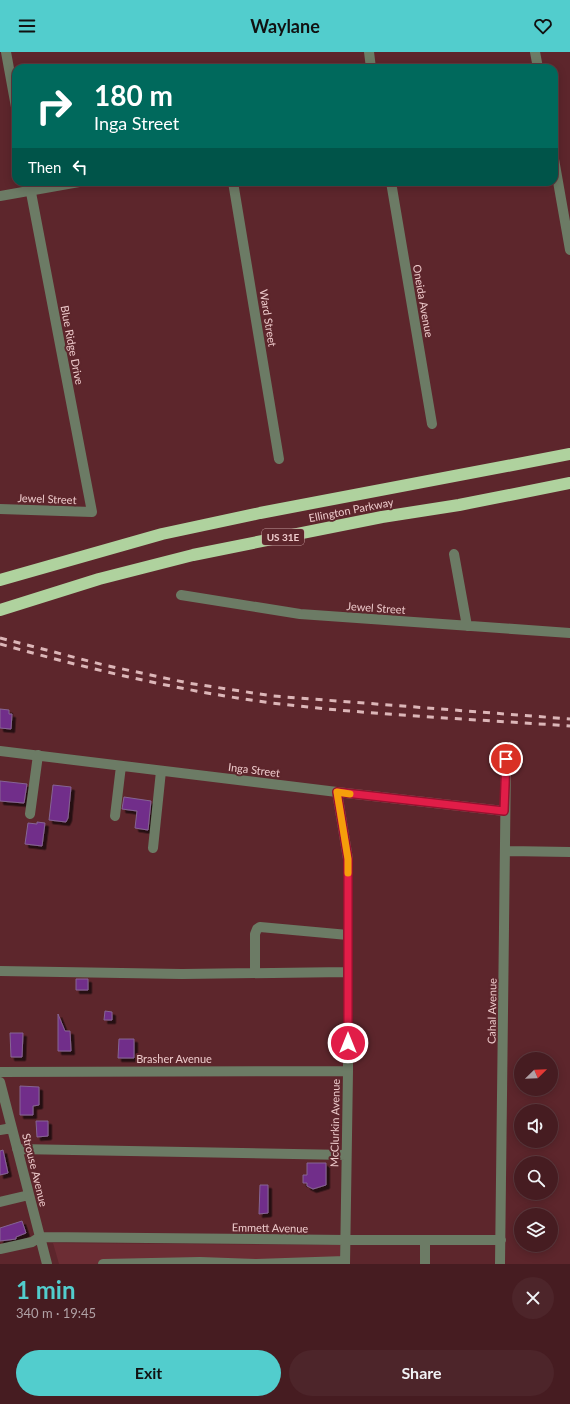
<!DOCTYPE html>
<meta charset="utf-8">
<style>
:root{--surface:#461c21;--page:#4d252a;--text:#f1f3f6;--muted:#b0a1a5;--line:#5e3a3f;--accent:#52cdcd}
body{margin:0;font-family:Lato,sans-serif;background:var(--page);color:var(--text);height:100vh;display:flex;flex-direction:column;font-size:15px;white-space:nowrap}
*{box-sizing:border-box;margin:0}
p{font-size:13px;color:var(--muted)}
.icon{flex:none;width:22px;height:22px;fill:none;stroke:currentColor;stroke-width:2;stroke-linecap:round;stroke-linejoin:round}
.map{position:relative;height:1212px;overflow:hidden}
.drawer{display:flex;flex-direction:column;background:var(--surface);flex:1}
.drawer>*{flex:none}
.guide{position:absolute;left:12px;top:12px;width:546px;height:122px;border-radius:12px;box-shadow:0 2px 10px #0003,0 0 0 1px var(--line);background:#00695c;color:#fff;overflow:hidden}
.needle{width:26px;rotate:67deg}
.tools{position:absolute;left:514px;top:1000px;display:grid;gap:8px}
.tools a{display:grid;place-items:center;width:44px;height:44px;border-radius:50%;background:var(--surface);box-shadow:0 2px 10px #0003,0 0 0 1px var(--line);font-size:20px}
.pin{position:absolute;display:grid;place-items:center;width:34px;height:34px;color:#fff;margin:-17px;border:2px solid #fff;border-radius:50%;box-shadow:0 1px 4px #0007}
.me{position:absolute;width:44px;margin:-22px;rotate:0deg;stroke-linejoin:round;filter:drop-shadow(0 0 3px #0008)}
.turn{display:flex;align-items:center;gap:14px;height:84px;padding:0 16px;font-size:18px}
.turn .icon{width:52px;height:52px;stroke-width:2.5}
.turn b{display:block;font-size:28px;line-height:34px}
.then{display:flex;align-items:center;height:38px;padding:0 16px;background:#0003;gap:8px;font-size:15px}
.round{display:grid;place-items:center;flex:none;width:42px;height:42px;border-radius:21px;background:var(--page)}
.overview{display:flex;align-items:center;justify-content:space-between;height:68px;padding:0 16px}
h1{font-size:24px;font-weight:700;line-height:30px;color:var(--accent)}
.primary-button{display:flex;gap:8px;margin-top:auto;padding:8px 16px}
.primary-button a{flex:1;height:46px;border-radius:24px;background:var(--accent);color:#111;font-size:16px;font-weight:700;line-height:46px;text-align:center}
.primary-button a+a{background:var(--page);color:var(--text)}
header{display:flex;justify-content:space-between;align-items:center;height:52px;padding:0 16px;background:var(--accent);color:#111;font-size:18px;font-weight:700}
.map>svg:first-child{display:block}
.built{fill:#6c2d34}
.building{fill:#712d8a;stroke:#856493;filter:url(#shadow)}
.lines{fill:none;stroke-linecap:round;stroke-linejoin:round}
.minor{stroke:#6c7b65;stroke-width:10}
.highway{stroke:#afd29e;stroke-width:12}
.rail{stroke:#dcb6b8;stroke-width:3;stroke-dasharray:7 7;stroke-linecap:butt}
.route-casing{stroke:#92132f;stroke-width:10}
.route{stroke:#e11d48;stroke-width:7}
.slow{stroke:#f59e0b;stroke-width:7}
.labels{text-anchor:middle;stroke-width:4;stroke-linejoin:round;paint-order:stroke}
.shield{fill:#5d262c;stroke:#c29a9c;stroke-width:1}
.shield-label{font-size:10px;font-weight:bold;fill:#eecbcc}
.street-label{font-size:11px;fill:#eecbcc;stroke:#5d262c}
</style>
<header><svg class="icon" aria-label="menu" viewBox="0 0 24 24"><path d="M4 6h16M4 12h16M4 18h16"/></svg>Waylane<svg class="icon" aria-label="heart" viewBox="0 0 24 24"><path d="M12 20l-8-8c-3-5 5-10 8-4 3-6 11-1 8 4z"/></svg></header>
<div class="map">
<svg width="570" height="1212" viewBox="0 0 570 1212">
<defs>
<filter id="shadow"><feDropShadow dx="3.5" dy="3.5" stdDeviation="0" flood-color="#0009"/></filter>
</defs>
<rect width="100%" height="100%" fill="#5d262c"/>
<path class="built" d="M 53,1191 L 340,1193 L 340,1212 L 59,1212 Z"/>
<path class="building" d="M 0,657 L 9,658 L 9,662 L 12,662 L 11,677 L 0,676 Z
M 0,729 L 27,732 L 24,751 L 0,749 Z
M 53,733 L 71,735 L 68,766 L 66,770 L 49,768 Z
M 124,745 L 151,749 L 148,778 L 135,776 L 137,759 L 122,757 Z
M 37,770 L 45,771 L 42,794 L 25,792 L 28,771 L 37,772 Z
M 76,927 L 88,927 L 88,938 L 76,938 Z
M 105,959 L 112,960 L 112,968 L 104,968 Z
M 58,962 L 65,979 L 70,979 L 71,999 L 58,999 Z
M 10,981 L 23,981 L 22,1005 L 11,1005 Z
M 119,987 L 134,987 L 134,1006 L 118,1006 Z
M 20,1034 L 39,1035 L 39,1053 L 33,1054 L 33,1063 L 20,1063 Z
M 36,1069 L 48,1069 L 48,1084 L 37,1085 Z
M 3,1098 L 8,1121 L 0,1123 L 0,1099 Z
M 307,1111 L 326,1111 L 326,1133 L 313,1137 L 307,1134 L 307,1131 L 303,1131 L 303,1123 L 307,1123 Z
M 260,1133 L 268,1133 L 268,1161 L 259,1162 Z
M 22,1169 L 26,1181 L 16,1185 L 16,1187 L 0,1189 L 0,1176 Z"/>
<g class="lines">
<path class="minor" d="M 6,0 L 16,55
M 369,0 L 371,16
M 535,0 L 538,16
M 554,107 L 570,198
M 233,130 L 279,407
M 391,130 L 432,372
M 0,144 L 79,130
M 0,457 L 92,460 L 29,130
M 454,502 L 467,574
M 181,543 L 300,562 L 570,581
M 0,699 L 337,740 L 504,759
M 337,740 L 348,807 L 348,1019 L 345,1212
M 30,762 L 38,703
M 115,764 L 121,714
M 153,796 L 161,719
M 506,799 L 570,800
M 0,919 L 182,922 L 347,920
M 255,921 L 255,882 L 257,877 L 260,875 L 348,883
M 0,1020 L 348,1019
M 0,1030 L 47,1212
M 0,1078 L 12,1076
M 17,1097 L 346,1103
M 0,1150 L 29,1143
M 425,1188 L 425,1212
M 0,1197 L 32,1190 L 40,1185 L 345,1188 L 501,1188
M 103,1212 L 200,1210 L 256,1212 L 345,1209
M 500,1212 L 506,707"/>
<path class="highway" d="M 0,528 L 162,482 L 260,461 L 570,402
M 0,558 L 99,527 L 193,503 L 382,465 L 459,453 L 570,431"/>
<path class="rail" d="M 0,586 L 104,613 L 188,631 L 273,644 L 570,667
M 0,592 C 89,617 180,639 272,651 C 370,663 471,667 570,674"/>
</g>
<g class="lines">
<g class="route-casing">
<path id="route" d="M 348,991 L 348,807 L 337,740 L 504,759 L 506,707"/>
</g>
<use href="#route" class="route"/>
<path class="slow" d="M 348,821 L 348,807 L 337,740 L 350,742"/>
</g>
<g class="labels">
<rect class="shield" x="262" y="477" width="42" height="16" rx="3"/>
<g class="shield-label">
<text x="283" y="489">US 31E</text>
</g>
<g class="street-label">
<text transform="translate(423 249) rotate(80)" y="4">Oneida Avenue</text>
<text transform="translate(268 266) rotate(81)" y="4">Ward Street</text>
<text transform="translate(72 293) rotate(79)" y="4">Blue Ridge Drive</text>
<text transform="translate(47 447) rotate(2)" y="4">Jewel Street</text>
<text transform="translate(351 458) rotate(-11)" y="4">Ellington Parkway</text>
<text transform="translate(376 556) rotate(4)" y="4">Jewel Street</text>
<text transform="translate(254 718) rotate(7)" y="4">Inga Street</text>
<text transform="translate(492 959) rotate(-89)" y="4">Cahal Avenue</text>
<text x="174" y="1011">Brasher Avenue</text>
<text transform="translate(335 1071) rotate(-89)" y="4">McClurkin Avenue</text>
<text transform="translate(35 1118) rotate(76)" y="4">Strouse Avenue</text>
<text transform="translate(270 1176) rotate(1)" y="4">Emmett Avenue</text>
</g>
</g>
</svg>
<div class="tools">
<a><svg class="needle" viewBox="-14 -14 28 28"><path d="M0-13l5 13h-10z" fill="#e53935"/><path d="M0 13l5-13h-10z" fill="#b0a1a5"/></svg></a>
<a><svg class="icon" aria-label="sound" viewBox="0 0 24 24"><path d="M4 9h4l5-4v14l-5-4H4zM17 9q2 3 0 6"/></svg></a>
<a><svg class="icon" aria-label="search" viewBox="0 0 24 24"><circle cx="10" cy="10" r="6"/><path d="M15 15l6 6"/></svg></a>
<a><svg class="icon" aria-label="layers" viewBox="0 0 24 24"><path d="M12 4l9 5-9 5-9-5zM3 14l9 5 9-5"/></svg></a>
</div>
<div class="pin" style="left:506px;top:707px;background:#d93025"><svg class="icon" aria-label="arrive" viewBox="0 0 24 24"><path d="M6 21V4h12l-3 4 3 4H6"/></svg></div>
<svg class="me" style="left:348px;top:991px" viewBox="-20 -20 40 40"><circle r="17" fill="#e11d48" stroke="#fff" stroke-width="3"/><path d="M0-11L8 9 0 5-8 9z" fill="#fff"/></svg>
<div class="guide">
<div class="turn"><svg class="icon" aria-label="right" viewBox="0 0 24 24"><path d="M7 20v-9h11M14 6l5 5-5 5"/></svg><div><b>180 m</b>Inga Street</div></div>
<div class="then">Then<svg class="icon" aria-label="left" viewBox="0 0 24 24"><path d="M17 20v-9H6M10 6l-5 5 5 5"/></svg></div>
</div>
</div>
<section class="drawer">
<div class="overview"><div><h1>1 min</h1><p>340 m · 19:45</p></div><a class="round"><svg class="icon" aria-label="close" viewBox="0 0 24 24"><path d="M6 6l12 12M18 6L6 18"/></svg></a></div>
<div class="primary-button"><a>Exit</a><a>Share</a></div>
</section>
